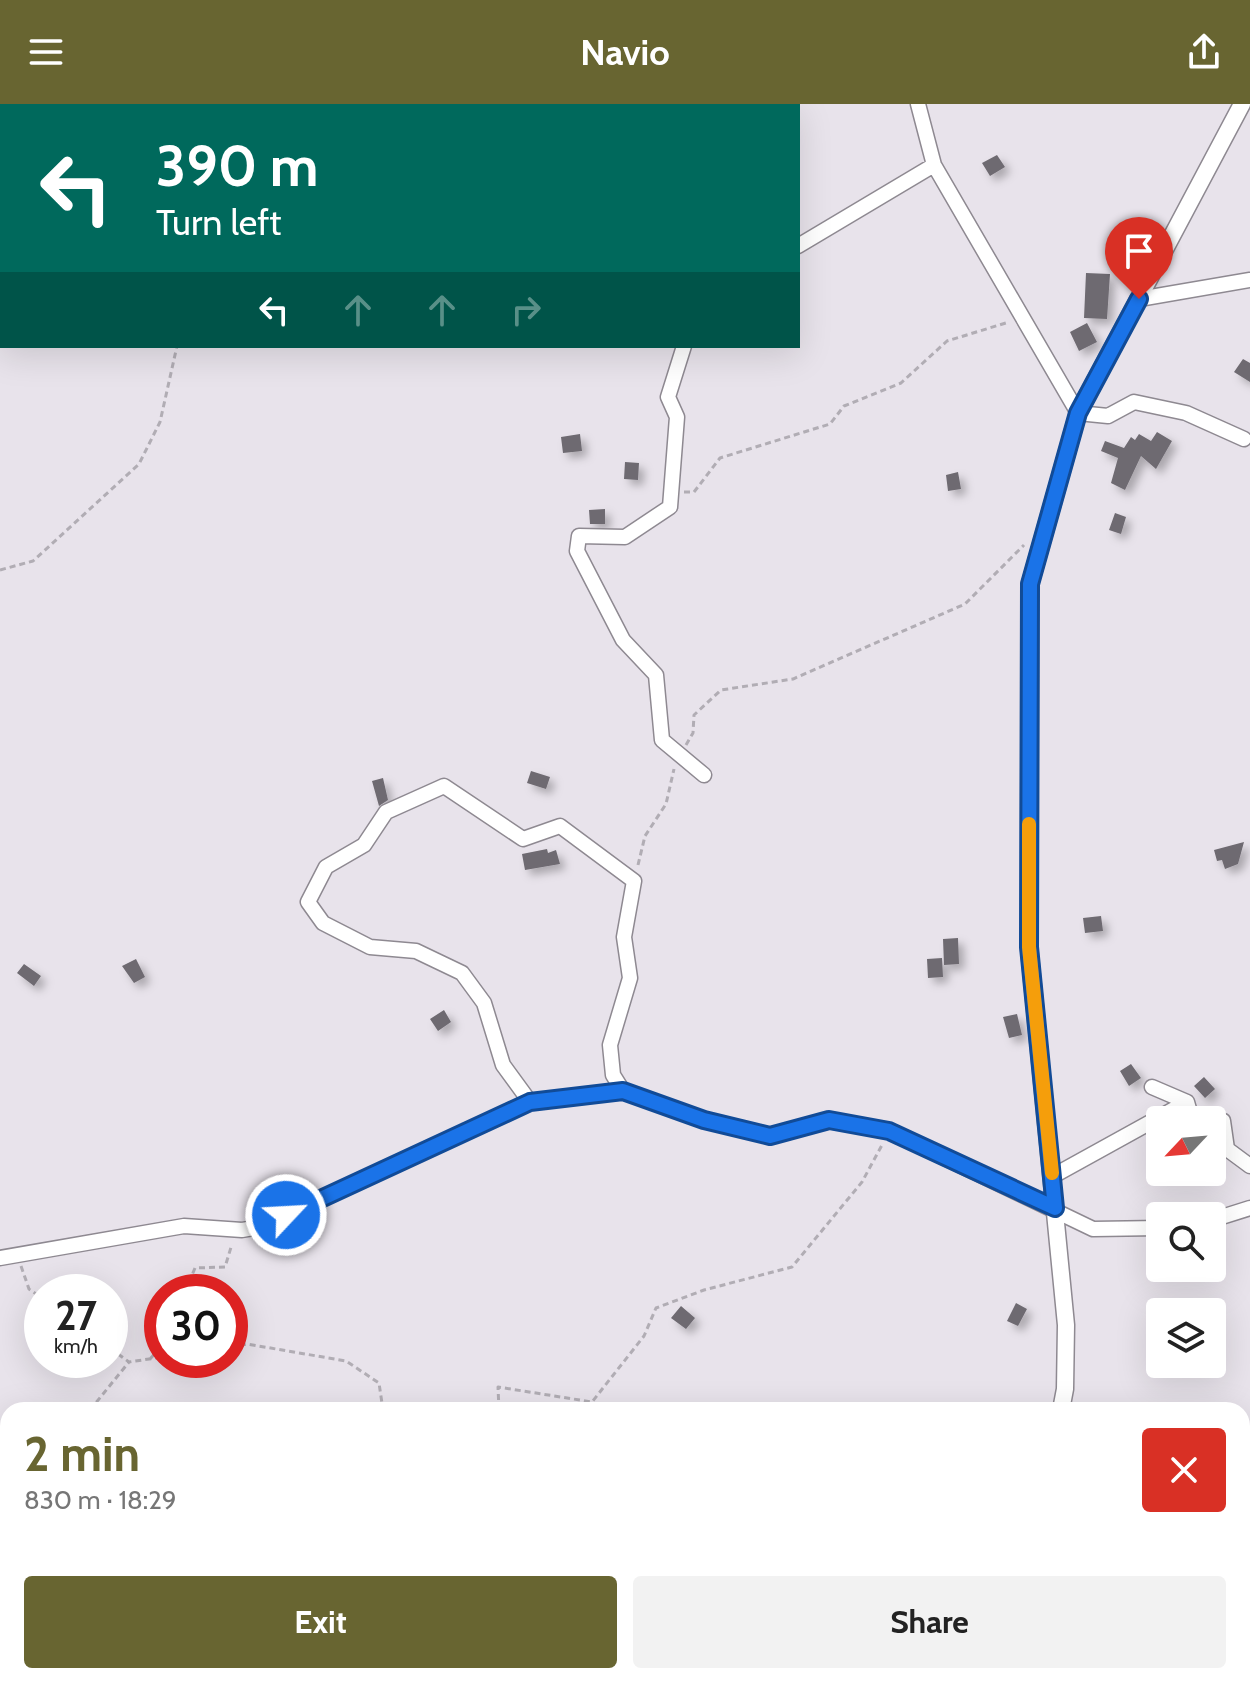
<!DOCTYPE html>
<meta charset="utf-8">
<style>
:root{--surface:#fff;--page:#f2f2f2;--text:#222;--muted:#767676;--accent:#686531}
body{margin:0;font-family:Cabin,sans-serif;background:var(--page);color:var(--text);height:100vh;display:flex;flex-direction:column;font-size:30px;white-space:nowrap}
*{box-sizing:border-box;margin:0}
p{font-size:26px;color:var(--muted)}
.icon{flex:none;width:44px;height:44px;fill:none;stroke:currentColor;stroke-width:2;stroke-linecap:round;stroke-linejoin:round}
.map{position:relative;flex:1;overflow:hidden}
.panel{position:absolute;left:0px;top:1298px;width:1250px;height:282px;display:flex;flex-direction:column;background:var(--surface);border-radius:24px 24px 0 0;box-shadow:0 8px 32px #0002}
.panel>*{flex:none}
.hud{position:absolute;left:0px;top:0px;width:800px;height:244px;box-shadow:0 8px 32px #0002;background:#00695c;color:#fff;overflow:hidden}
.needle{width:52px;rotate:244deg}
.buttons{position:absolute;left:1146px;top:1002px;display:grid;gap:16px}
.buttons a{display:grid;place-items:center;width:80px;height:80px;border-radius:8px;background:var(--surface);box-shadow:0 8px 32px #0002;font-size:40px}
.speed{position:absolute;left:24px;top:1170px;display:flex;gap:16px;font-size:40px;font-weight:700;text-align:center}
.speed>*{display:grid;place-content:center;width:104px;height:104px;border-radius:50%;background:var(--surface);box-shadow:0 8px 32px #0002;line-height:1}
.speed small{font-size:20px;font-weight:400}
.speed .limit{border:12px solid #d22;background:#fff;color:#111}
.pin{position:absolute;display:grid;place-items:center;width:68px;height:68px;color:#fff;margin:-82px -34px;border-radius:50% 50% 50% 0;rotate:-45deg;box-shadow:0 0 8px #0007}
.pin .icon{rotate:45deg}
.me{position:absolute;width:88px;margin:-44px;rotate:65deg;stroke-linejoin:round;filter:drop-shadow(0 0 6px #0008)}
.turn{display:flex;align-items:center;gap:28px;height:168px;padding:0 24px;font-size:36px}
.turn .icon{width:104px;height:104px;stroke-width:2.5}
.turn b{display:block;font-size:56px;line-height:68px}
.lanes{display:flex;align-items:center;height:76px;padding:0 24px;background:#0003;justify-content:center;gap:40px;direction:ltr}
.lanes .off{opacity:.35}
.round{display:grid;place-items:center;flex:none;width:84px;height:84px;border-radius:8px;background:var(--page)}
.head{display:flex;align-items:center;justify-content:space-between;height:136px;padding:0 24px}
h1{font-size:48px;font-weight:800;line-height:60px;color:var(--accent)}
.action{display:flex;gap:16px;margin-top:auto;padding:16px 24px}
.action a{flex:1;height:92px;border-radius:8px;background:var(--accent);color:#fff;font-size:32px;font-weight:800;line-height:92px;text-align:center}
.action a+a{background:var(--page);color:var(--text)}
header{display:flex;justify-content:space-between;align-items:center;height:104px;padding:0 24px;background:var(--accent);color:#fff;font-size:36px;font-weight:800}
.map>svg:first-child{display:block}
.building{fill:#6e6a71;filter:url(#shadow)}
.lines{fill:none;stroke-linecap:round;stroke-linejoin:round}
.minor-casing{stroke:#8e8991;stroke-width:17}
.tertiary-casing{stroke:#8e8991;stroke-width:19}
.path{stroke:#b1adb4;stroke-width:3;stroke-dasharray:6 4;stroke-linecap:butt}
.minor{stroke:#fff;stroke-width:14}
.tertiary{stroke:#fff;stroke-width:16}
.route-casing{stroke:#114b97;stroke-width:20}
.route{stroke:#1a73e8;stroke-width:14}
.slow{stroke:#f59e0b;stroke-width:14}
</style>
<header><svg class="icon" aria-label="menu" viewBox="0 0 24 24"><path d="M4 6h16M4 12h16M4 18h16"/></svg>Navio<svg class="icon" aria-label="share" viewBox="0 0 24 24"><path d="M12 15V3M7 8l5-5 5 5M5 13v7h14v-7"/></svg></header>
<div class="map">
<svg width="1250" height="1579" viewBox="0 0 1250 1579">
<defs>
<filter id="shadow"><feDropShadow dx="5.5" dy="5.5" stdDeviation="4" flood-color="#0004"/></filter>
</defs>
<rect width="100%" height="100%" fill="#e8e3eb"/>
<path class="building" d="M 997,51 L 1005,63 L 990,72 L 982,59 Z
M 1086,169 L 1110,170 L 1107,215 L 1084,214 Z
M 1087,219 L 1097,238 L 1079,247 L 1070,228 Z
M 1243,255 L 1250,259 L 1250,278 L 1234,268 Z
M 1157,328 L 1172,337 L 1156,365 L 1141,352 L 1125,386 L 1111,379 L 1118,354 L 1101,347 L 1105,337 L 1124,344 L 1131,333 L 1135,336 L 1139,330 L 1151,337 Z
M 580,330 L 582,347 L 563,349 L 561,333 Z
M 625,358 L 639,359 L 638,376 L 624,375 Z
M 958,368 L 961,385 L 948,387 L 946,371 Z
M 605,405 L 605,420 L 590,420 L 589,406 Z
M 1115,409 L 1126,413 L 1121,430 L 1109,426 Z
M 531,667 L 550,673 L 546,685 L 527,679 Z
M 383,674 L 388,696 L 379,702 L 372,677 Z
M 1244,738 L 1238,760 L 1225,765 L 1222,756 L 1217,757 L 1214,746 Z
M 547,745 L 548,749 L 556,746 L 560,760 L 525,766 L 522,750 Z
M 1101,812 L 1103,827 L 1085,829 L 1083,814 Z
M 958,834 L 959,860 L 944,861 L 943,835 Z
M 942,854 L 943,873 L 928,874 L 927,855 Z
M 136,855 L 145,873 L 134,879 L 122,862 Z
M 24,860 L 41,872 L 34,882 L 17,869 Z
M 444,906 L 451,918 L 438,927 L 430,915 Z
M 1017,910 L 1022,931 L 1009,934 L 1003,913 Z
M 1131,960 L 1141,974 L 1129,982 L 1120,967 Z
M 1204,973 L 1215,985 L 1205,994 L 1194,982 Z
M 1016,1199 L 1027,1205 L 1018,1222 L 1007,1217 Z
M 681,1202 L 695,1214 L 686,1225 L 671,1214 Z"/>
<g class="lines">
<g class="minor-casing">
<path id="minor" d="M 515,0 L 517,2
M 918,0 L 934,61 L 1078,309 L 1108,312 L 1134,298 L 1186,309 L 1244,335
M 798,142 L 934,61
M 1139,195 L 1250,176
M 684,242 L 668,293 L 677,313 L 670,403 L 625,433 L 579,432 L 577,447 L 623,536 L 656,571 L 662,636 L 704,671
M 1152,983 L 1187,998 L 1191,1012 L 1223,1017 L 1227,1045 L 1250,1062
M 530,998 L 503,961 L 484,899 L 462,869 L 416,847 L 370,843 L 323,819 L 308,798 L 326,763 L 364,741 L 386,708 L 444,682 L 523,735 L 560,722 L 634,777 L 624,833 L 630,874 L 610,941 L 613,971 L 623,987
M 1053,1072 L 1187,998
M 1212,1116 L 1250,1104
M 0,1154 L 184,1122 L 242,1126 L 259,1123 L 530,998 L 623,987 L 704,1016 L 770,1032 L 829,1016 L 889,1027 L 1093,1125 L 1160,1124
M 1019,1572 L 1022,1579"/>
</g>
<g class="tertiary-casing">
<path id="tertiary" d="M 1061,1306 L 1065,1285 L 1066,1221 L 1029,843 L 1030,480 L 1078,309 L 1242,0
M 961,1579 L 963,1572"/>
</g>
<path class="path" d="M 317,2 L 318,0
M 684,388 L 694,388 L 720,354 L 830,320 L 844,302 L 901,279 L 947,237 L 1009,218
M 0,466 L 33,457 L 139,360 L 160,318 L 177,242
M 686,641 L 693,629 L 694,611 L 721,586 L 793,575 L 965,500 L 1024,441
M 638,761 L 645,732 L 666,700 L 674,665
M 21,1162 L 29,1185 L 42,1194
M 185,1188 L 195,1164 L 225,1163 L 232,1140
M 230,1243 L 247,1240 L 346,1257 L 379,1279 L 383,1306
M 110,1244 L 129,1258 L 162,1253
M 150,1255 L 162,1242
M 90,1306 L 129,1258
M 499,1306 L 498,1283 L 592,1298 L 644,1232 L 656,1204 L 704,1186 L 792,1163 L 862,1078 L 882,1041
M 177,1572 L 178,1579
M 384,1572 L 387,1579"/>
<use href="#minor" class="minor"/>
<use href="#tertiary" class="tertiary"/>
</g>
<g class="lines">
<g class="route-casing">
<path id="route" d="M 286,1111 L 530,998 L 623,987 L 704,1016 L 770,1032 L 829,1016 L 889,1027 L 1055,1104 L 1029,843 L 1030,480 L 1078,309 L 1139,195"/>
</g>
<use href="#route" class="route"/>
<path class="slow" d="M 1029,720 L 1029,843 L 1052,1069"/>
</g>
</svg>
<div class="buttons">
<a><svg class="needle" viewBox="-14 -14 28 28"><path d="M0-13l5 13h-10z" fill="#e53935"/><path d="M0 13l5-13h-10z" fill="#767676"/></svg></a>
<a><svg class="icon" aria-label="search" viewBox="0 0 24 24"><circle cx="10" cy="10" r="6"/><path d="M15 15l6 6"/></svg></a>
<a><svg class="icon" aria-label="layers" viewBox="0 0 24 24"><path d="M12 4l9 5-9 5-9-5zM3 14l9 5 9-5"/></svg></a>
</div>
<div class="speed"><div>27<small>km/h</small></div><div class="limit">30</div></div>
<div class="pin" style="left:1139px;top:195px;background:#d93025"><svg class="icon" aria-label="arrive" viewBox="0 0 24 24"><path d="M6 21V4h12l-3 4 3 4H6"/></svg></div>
<svg class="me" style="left:286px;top:1111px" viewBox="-20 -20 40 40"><circle r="17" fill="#1a73e8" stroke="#fff" stroke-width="3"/><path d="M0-11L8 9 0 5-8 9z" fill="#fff"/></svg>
<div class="hud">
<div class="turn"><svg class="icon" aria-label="left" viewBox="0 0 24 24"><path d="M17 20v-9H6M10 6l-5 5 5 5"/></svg><div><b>390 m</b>Turn left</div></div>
<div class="lanes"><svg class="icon" aria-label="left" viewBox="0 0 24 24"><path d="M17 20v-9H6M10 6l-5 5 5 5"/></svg><svg class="icon off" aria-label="ahead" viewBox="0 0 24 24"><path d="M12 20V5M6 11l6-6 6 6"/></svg><svg class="icon off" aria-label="ahead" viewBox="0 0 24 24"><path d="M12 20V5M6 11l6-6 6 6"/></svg><svg class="icon off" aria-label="right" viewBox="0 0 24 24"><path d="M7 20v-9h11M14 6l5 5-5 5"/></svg></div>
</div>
<section class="panel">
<div class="head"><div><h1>2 min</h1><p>830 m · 18:29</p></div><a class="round" style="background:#d93025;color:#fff"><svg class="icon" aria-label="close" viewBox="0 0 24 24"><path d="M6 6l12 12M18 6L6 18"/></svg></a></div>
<div class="action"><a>Exit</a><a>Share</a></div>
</section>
</div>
